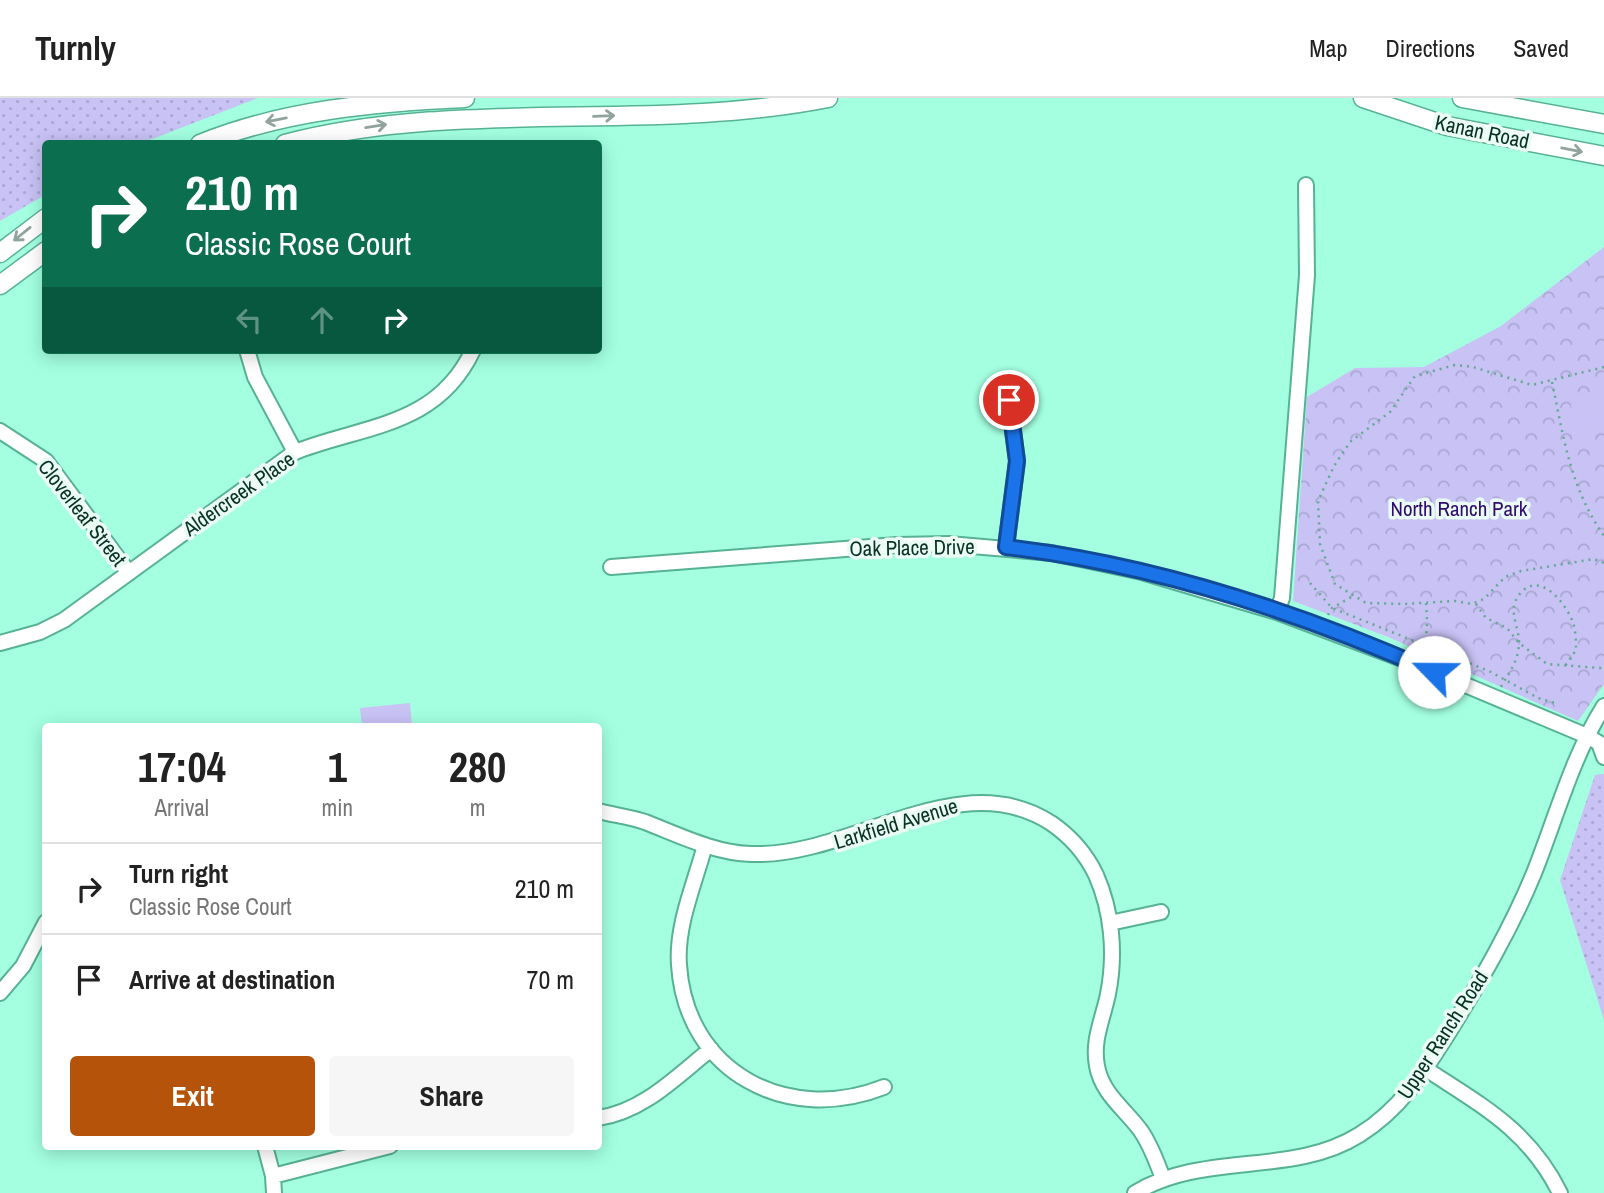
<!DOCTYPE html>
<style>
:root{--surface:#fff;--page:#f6f6f6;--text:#222;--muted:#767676;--line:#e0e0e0;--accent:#b45309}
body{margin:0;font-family:"Archivo Narrow",sans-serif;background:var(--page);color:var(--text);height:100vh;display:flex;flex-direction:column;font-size:26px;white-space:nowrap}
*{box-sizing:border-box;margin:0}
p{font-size:23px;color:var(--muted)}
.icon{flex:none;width:38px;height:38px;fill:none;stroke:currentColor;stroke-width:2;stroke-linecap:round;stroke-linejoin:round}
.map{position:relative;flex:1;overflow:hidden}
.side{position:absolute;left:42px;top:625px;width:560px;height:427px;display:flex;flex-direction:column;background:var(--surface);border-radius:7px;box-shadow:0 4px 18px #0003}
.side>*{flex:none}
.hud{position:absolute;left:42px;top:42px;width:560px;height:214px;border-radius:7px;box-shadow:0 4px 18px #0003;background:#0b6e4f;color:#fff;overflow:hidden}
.pin{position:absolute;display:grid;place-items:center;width:60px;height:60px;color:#fff;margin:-30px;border:4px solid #fff;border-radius:50%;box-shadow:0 2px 7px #0007}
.me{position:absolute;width:77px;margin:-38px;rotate:293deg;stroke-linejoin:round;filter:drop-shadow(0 0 5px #0008)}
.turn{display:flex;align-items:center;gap:24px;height:147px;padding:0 28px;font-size:32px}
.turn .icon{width:91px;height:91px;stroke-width:2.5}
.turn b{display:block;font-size:49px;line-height:60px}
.lanes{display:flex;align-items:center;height:66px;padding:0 28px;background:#0003;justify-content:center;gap:35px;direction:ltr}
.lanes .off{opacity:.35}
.eta{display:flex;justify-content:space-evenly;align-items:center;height:119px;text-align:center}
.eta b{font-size:42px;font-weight:800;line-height:49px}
.cta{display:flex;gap:14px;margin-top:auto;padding:14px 28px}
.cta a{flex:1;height:80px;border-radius:7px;background:var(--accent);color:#fff;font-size:28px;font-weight:800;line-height:80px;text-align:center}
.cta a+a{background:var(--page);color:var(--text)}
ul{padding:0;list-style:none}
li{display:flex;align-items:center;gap:21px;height:91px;padding:0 28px;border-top:2px solid var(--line)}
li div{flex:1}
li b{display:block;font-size:26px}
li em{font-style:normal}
header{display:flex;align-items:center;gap:42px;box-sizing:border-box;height:98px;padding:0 35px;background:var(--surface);border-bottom:2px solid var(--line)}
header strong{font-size:33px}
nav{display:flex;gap:38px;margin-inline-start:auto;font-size:24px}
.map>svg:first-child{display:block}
.grass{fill:url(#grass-dots)}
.park{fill:url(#park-crowns)}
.pitch{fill:#c8c2f5}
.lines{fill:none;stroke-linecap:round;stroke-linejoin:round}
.minor-casing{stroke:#57b295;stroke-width:18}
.major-casing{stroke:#57b295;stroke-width:21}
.path{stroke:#63aa93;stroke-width:2.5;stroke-dasharray:2 5;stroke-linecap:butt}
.minor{stroke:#fff;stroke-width:14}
.major{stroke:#fff;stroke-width:18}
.oneway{stroke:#90a39d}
.route-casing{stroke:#114b97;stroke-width:18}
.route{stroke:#1a73e8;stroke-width:12}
.labels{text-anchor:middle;stroke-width:7;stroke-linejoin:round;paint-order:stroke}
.street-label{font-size:21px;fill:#093226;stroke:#eafbf4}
.park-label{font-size:21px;fill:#300c6d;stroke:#eafbf4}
</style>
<header>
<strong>Turnly</strong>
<nav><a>Map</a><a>Directions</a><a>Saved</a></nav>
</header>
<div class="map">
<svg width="1604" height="1095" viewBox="0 0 1604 1095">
<defs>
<pattern id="grass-dots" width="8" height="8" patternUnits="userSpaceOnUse" patternTransform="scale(1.75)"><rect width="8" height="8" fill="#c8c2f5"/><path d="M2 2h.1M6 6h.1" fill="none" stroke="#aaa7d2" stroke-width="1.8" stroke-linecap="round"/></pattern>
<pattern id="park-crowns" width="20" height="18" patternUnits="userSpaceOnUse" patternTransform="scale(1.75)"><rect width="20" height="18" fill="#c8c2f5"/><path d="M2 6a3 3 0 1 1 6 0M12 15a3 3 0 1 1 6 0" fill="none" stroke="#aaa7d2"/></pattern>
</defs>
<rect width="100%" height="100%" fill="#a3ffe0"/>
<path class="grass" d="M 0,0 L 258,0 L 142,45 L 46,46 L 45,97 L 0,123 Z
M 1604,676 L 1604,922 L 1560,782 L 1595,677 Z"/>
<path class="park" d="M 1604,149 L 1604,586 L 1578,623 L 1388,539 L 1293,503 L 1307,299 L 1355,270 L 1424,269 L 1501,228 Z"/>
<path class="pitch" d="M 1604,291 L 1604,324 L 1576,330 L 1569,299 Z
M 410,605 L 412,627 L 362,628 L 360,610 Z"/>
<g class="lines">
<g class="minor-casing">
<path id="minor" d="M 247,252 L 255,279 L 295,354
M 0,333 L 46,363 L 129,475
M 1006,449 L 1017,363 L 1009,302
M 611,469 L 897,447 L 949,446 L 1052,455 L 1142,474 L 1277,514 L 1413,565 L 1587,638 L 1599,645 L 1604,659
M 1277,514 L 1282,500 L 1307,177 L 1306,87
M 0,545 L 40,534 L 64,522 L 295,354 C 364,327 437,329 473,252
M 598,713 C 614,717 630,719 645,724 C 679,737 714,755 751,756 C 851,760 959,665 1051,725 C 1070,738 1086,756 1096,777 C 1112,813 1116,856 1108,896 C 1103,921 1092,942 1097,968 C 1102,996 1125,1011 1141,1033 C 1151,1048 1157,1064 1163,1081
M 705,747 C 695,785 676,827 679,867 C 686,975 788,1027 884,989
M 1110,825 L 1161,814
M 0,895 L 23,868 L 46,824
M 1426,971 C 1482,1008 1529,1032 1560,1095
M 598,1020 C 643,1014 677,978 711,951
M 265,1048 L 273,1078 L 274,1095
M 273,1078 L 390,1048
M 1135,1095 C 1203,1053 1292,1079 1359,1037 C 1400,1012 1424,974 1449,934 C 1481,882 1511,831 1534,775 C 1556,720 1572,659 1604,608"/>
</g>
<g class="major-casing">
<path id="major" d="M 1363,0 L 1447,28 L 1604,58
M 1462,0 L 1604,26
M 200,46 C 284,12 375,4 465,0
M 285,46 C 459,0 651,35 828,0
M 0,155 L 46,120
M 0,187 L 46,153"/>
</g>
<path class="path" d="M 1604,269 L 1532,287 L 1473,269 L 1455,267 L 1415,278 L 1390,314 L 1350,344 L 1334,368 L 1318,403 L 1320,446 L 1335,486 L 1366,505 L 1404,506 L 1455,503 L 1472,506 L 1484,501 L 1505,479 L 1521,473 L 1594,461 L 1604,465
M 1552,284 C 1564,341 1570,389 1604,438
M 1310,485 L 1332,510 L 1489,573 L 1538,600 L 1555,605
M 1476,506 L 1486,520 L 1507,530 L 1519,545 L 1547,566 L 1600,570 L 1604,566
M 1328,517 L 1332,510 L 1353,498
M 1420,555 C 1429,539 1427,521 1426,504
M 1501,589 C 1509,574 1519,563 1519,544 C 1519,528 1507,512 1519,497 C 1538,472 1563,502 1571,520 C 1576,530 1576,542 1576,552 L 1565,568"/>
<use href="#minor" class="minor"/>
<use href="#major" class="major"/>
</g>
<defs><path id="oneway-shaft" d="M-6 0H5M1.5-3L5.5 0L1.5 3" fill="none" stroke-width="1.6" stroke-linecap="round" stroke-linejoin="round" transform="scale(1.75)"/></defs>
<g class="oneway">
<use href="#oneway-shaft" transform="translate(604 18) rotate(-2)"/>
<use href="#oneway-shaft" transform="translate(276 22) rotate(169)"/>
<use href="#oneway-shaft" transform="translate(376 28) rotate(-9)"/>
<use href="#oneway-shaft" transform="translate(1572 52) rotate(11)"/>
<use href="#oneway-shaft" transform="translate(22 136) rotate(141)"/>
</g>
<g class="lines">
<g class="route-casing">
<path id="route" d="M 1009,302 L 1017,363 L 1006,449 C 1152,466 1299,514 1434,574"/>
</g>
<use href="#route" class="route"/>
</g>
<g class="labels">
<g class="street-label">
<text transform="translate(1482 34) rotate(12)" y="7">Kanan Road</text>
<text transform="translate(239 396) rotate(-35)" y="7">Aldercreek Place</text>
<text transform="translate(82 415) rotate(52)" y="7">Cloverleaf Street</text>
<text transform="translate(912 450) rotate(-1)" y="7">Oak Place Drive</text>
<text transform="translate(896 726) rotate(-17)" y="7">Larkfield Avenue</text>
<text transform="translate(1443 937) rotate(-57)" y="7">Upper Ranch Road</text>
</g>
<g class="park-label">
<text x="1459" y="418">North Ranch Park</text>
</g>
</g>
</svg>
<div class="pin" style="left:1009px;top:302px;background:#d93025"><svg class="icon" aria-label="arrive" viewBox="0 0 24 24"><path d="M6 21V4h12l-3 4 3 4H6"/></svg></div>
<svg class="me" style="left:1434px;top:574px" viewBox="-20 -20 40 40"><circle r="19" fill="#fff"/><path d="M0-13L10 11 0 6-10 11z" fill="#1a73e8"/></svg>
<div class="hud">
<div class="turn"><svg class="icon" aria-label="right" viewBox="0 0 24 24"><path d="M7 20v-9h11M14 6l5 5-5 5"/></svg><div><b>210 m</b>Classic Rose Court</div></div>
<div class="lanes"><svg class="icon off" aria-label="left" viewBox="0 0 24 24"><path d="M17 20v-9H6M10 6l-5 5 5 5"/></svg><svg class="icon off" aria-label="ahead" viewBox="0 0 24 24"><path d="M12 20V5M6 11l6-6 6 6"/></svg><svg class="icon" aria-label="right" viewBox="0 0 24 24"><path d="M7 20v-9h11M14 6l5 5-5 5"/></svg></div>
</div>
<section class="side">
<div class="eta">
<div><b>17:04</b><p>Arrival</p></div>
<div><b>1</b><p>min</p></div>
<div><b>280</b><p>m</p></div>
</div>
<ul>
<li><svg class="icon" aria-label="right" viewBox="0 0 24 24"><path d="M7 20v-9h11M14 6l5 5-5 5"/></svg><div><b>Turn right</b><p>Classic Rose Court</p></div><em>210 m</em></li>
<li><svg class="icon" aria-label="arrive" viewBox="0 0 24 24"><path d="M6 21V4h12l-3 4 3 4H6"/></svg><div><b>Arrive at destination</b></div><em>70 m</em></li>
</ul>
<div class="cta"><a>Exit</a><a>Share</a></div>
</section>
</div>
